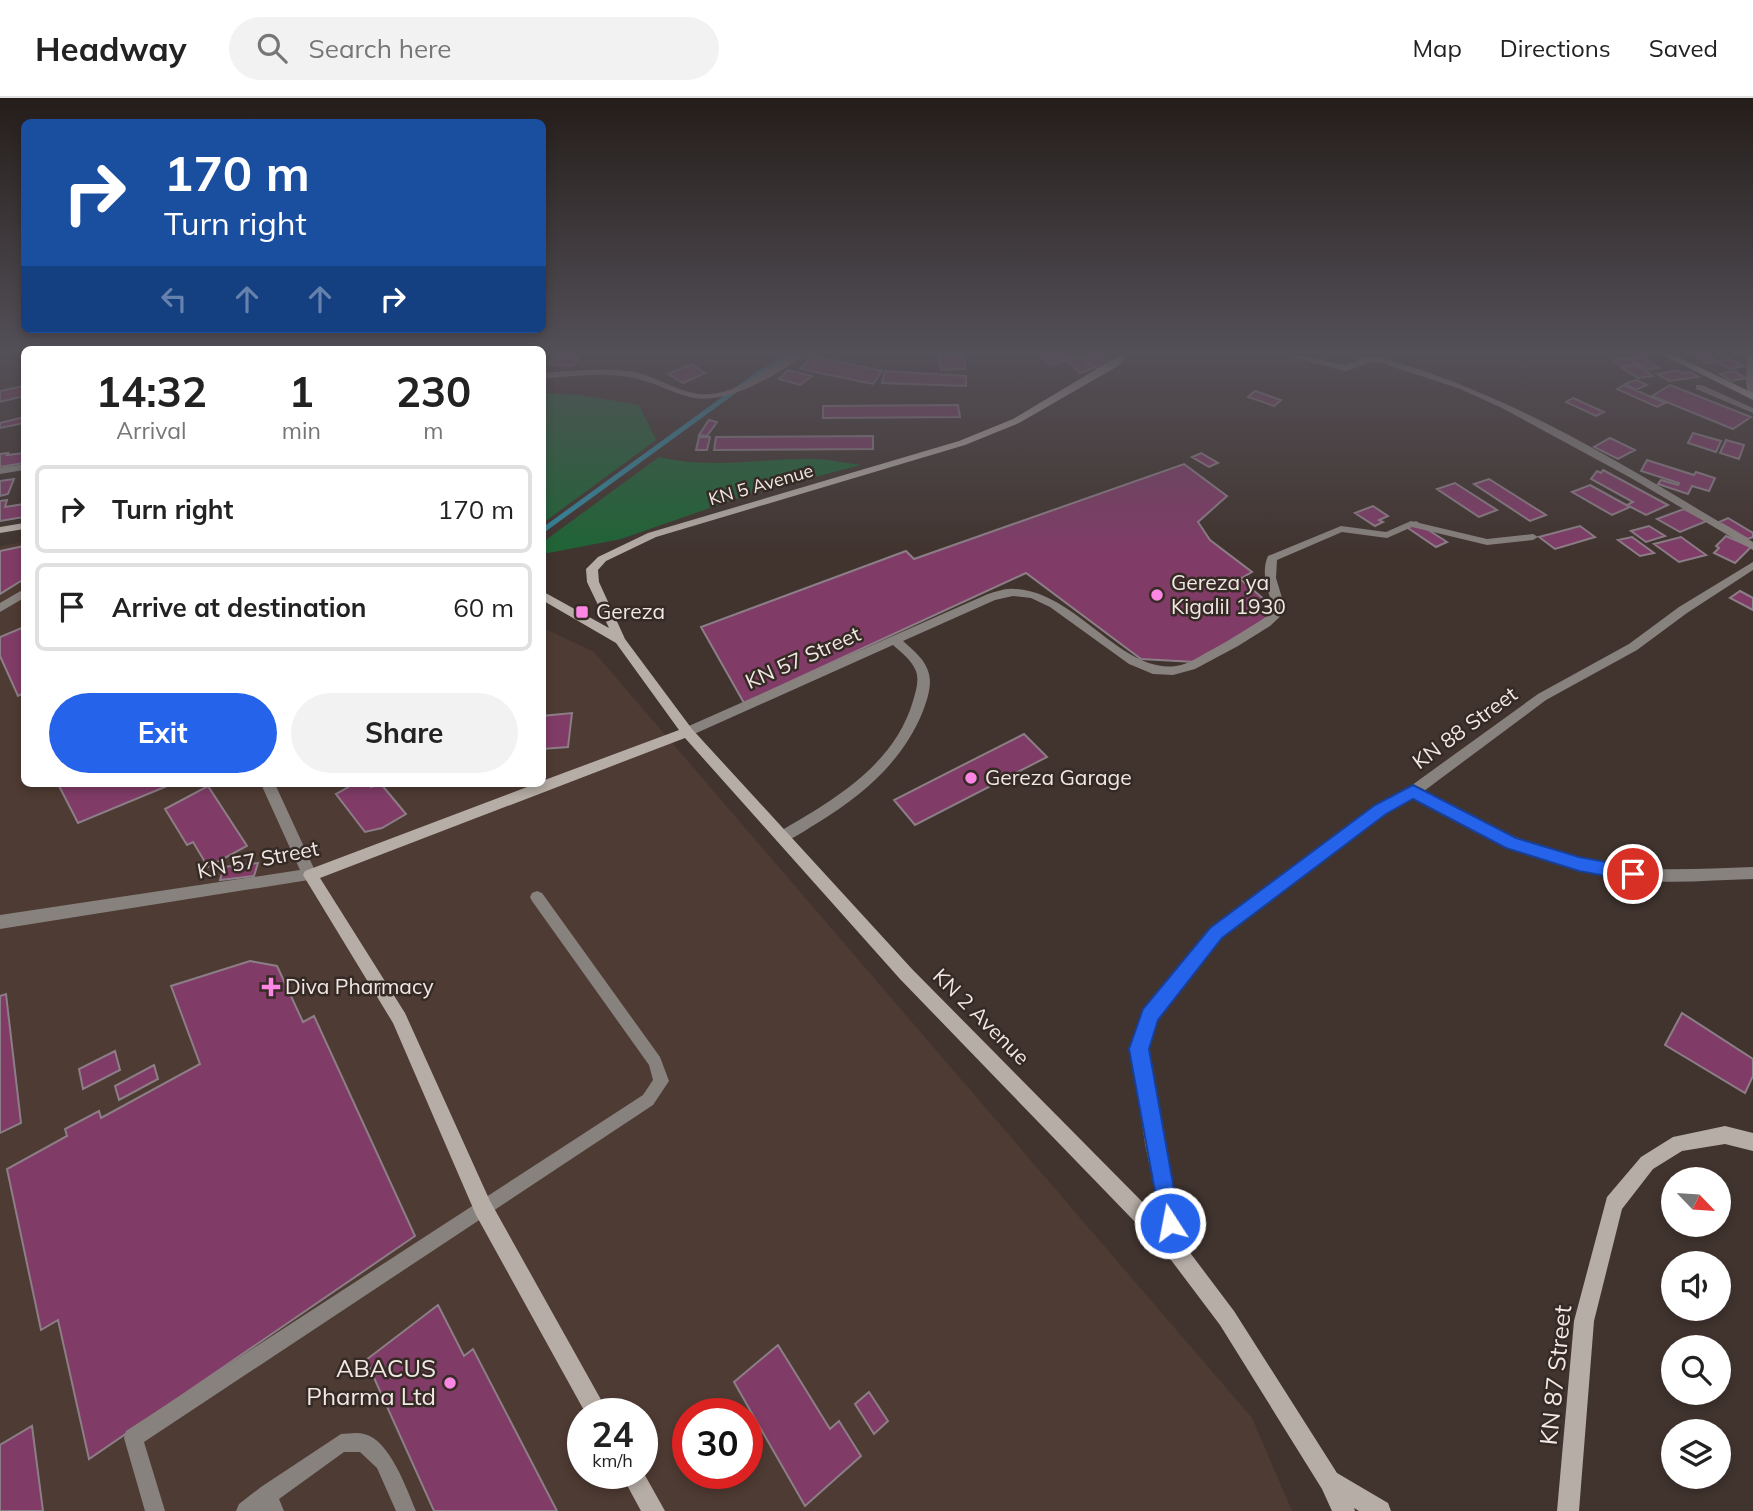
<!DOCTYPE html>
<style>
:root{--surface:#fff;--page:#f2f2f2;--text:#222;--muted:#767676;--line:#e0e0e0;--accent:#2563eb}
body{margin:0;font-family:Mulish,sans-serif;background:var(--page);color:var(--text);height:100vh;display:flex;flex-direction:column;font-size:26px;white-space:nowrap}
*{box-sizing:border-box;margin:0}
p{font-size:23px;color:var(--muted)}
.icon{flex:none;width:38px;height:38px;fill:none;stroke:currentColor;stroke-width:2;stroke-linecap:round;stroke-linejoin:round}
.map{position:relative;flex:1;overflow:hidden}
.details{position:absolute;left:21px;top:248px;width:525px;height:441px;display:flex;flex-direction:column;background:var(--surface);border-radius:10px;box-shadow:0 4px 10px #0003}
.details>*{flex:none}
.guide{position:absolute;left:21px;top:21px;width:525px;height:214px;border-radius:10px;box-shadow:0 4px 10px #0003;background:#1a4fa0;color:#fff;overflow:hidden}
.needle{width:46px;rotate:115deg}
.tools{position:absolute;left:1661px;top:1069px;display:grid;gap:14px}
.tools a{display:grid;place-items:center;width:70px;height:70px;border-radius:50%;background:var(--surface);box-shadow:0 4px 10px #0003;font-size:35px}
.speed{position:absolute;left:567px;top:1300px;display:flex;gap:14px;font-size:35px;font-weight:700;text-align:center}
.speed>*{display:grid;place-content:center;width:91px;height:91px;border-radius:50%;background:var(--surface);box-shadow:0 4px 10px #0003;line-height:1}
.speed small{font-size:18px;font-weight:400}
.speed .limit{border:10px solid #d22;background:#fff;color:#111}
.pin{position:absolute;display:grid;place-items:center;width:60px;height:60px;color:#fff;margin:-30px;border:4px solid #fff;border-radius:50%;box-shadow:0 2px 7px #0007}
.me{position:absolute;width:77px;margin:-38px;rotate:349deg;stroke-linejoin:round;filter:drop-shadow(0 0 5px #0008)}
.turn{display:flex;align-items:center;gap:24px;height:147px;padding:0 28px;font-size:32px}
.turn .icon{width:91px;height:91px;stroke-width:2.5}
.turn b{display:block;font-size:49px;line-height:60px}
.lanes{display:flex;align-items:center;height:66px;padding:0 28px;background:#0003;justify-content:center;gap:35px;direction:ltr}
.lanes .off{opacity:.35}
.eta{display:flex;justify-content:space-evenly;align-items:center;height:119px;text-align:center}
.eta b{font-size:42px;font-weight:700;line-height:49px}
.button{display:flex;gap:14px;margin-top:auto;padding:14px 28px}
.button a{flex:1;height:80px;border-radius:42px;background:var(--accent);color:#fff;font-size:28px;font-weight:700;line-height:80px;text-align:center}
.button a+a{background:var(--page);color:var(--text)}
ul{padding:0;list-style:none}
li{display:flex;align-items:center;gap:21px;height:88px;margin:0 14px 10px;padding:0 14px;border:4px solid var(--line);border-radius:10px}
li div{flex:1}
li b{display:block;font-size:26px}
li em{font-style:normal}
header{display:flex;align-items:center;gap:42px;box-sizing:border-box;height:98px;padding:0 35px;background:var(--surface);border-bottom:2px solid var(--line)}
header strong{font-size:33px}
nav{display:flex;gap:38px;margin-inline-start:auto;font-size:24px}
.search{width:490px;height:63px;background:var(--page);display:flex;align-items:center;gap:18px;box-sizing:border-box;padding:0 24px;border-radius:38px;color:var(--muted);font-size:26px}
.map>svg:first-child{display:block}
.built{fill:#4e3b33;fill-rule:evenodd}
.green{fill:#1f6436}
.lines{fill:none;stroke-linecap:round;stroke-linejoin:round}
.stream{stroke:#31889d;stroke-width:5}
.building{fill:#803c67;stroke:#8c7e86;stroke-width:2}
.lane{fill:#88827e;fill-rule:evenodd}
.street{fill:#88827e;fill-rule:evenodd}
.secondary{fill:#b6ada6;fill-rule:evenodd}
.route{fill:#2563eb;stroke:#184099;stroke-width:2}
.poi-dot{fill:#fc86e4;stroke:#362a25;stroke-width:2.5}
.labels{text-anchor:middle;stroke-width:5;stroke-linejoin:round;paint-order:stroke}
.far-street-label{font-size:18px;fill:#f1e8e5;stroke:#362a25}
.poi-label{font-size:21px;fill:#f1e8e5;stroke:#362a25;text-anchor:start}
.street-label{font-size:21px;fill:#f1e8e5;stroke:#362a25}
.near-poi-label{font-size:24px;fill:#f1e8e5;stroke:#362a25;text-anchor:end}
.near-street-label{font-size:24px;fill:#f1e8e5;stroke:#362a25}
</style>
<header>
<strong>Headway</strong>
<div class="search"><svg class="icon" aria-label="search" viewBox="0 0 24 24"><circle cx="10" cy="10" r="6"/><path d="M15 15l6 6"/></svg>Search here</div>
<nav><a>Map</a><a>Directions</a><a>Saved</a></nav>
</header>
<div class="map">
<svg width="1753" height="1413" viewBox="0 0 1753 1413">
<rect width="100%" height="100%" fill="#41342f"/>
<path class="built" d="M 24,444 L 24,686 L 542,686 L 543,530 L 594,554 L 1252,1320 L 1292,1413 L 0,1413 L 0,448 ZM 583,1316 L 642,1316 L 642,1376 L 583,1376 ZM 688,1316 L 747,1316 L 747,1376 L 688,1376 Z"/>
<path class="green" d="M 543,295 L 580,297 L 639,307 L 656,342 L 543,425 Z
M 659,359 C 708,371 756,361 806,361 C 824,360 843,365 861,367 L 750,396 L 621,441 L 543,456 L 543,444 Z"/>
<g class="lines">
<path class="stream" d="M 542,433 L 758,276 L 792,257"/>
</g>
<path class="building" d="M 555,257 L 576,257 L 575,259 L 579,260 L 573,268 L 548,266 Z
M 939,257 L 964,257 L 965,271 L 941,272 Z
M 1053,257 L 1083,257 L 1050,267 L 1042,260 Z
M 1091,257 L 1099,257 L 1112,266 L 1098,271 L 1082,260 Z
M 1692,257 L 1708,257 L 1718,263 L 1706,265 Z
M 813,258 L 882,273 L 873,286 L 800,271 Z
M 1642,259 L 1659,270 L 1647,272 L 1630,260 Z
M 1628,260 L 1636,266 L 1621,268 L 1612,262 Z
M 1728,260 L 1744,268 L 1730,271 L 1718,264 Z
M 1076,261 L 1083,262 L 1094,270 L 1080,275 L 1067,263 Z
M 692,266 L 705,275 L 683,285 L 668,276 Z
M 1637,267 L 1653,278 L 1638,280 L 1622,270 Z
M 788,272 L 812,278 L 800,287 L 779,281 Z
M 1677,272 L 1682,275 L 1690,274 L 1699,279 L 1669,283 L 1657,276 Z
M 885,273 L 966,278 L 966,288 L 882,285 Z
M 1734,273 L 1746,280 L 1731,283 L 1720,276 Z
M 1636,282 L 1647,287 L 1636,292 L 1625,286 Z
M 1624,287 L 1665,305 L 1657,309 L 1617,291 Z
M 1670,287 L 1751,319 L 1733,331 L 1652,298 Z
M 24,288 L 24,298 L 0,304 L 0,293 Z
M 1255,293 L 1281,302 L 1274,308 L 1248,299 Z
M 1573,300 L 1604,314 L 1596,318 L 1566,304 Z
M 958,307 L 960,319 L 823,320 L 823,308 Z
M 24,319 L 24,325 L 0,330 L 0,325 Z
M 709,322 L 717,324 L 707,338 L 699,337 Z
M 1693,335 L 1721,343 L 1716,354 L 1688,345 Z
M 873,338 L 873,351 L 714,352 L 716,339 Z
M 699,339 L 710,339 L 707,352 L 696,352 Z
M 1610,340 L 1635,352 L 1618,361 L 1594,349 Z
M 1726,342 L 1744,347 L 1739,361 L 1720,355 Z
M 8,355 L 7,357 L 24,355 L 24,365 L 0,369 L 0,356 Z
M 1201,355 L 1218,365 L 1209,369 L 1192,359 Z
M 1647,362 L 1694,377 L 1696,374 L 1715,380 L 1709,393 L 1692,388 L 1688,396 L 1658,386 L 1661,382 L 1678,387 L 1679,385 L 1641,373 Z
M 1184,366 L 1227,398 L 1198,424 L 1210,442 L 1252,474 L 1240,481 L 1278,513 L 1195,564 L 1141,561 L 1026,475 L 744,605 L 701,529 L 906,453 L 914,461 Z
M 1603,372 L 1668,407 L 1646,417 L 1627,407 L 1633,404 L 1591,381 L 1597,373 L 1601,375 Z
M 14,381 L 8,396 L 0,398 L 0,383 Z
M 1489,381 L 1546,417 L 1530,423 L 1474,386 Z
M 1455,385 L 1497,412 L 1479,419 L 1437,391 Z
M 1590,387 L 1630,409 L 1612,417 L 1572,394 Z
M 7,402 L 5,409 L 24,406 L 24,419 L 0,423 L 0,403 Z
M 1373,408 L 1388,418 L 1379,422 L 1383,424 L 1375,428 L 1355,415 Z
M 1684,411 L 1707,423 L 1680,434 L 1657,421 Z
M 1728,420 L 1753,435 L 1753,439 L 1748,441 L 1719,424 Z
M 1416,424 L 1447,444 L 1436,449 L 1405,428 Z
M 1580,428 L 1595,439 L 1555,451 L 1539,439 Z
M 1649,428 L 1665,438 L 1646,444 L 1631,433 Z
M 1726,438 L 1751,449 L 1735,465 L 1714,455 L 1719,450 L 1716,448 Z
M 1632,439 L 1654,455 L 1640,458 L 1618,442 Z
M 1681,439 L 1706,457 L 1679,464 L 1654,446 Z
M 24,448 L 24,481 L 0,496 L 0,453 Z
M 1740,493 L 1753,500 L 1753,512 L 1730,500 Z
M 24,529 L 24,595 L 18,598 L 0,558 L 0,539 Z
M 572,615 L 568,649 L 542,651 L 542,618 Z
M 1024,636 L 1047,659 L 915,727 L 894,702 Z
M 58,686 L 172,686 L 78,725 Z
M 354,686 L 369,686 L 371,689 L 381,686 L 406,716 L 382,730 L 365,734 L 336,696 Z
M 208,688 L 247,748 L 208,769 L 193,744 L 187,747 L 165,711 Z
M 258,765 L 254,778 L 220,782 L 224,769 Z
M 250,863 L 277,868 L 303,924 L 314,918 L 415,1138 L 89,1361 L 58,1222 L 41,1232 L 7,1071 L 67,1038 L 65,1031 L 99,1013 L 101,1020 L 200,966 L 171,888 Z
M 6,896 L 21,1025 L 0,1035 L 0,898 Z
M 1682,915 L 1753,961 L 1753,978 L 1745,995 L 1665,947 Z
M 115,953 L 120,972 L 83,991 L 79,971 Z
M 154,967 L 158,981 L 119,1002 L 115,988 Z
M 438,1207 L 464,1258 L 473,1251 L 557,1413 L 434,1413 L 366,1262 Z
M 778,1247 L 830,1331 L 839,1323 L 861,1358 L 805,1408 L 734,1284 Z
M 869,1294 L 888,1323 L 874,1336 L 855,1306 Z
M 32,1328 L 43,1413 L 0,1413 L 0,1347 Z"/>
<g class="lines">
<path class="lane" d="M 1696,287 L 1702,287 L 1753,310 L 1753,315 L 1696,291 Z
M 537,793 L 542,795 L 660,959 L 669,983 L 653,1007 L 144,1344 L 165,1413 L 145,1413 L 124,1340 L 126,1333 L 643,997 L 653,982 L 649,967 L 532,803 L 530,799 L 532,795 Z
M 341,1336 C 348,1336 357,1334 364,1336 C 390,1342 406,1390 416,1413 L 396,1413 L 377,1370 L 360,1354 L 344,1354 L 279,1401 L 284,1413 L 236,1413 L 239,1406 L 261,1389 Z"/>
<path class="street" d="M 792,257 L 803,257 C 777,278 724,308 690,299 C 669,294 650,282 629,279 C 600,274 571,278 542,281 L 542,275 C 574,273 608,268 639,275 C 662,281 686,299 711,296 C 740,293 768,271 792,257 Z
M 1284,257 L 1300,257 L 1345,267 L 1369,258 L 1383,260 C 1517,298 1635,374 1753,444 L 1753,452 L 1631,380 L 1502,310 L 1460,291 L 1382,265 L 1370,264 L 1346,273 Z
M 1747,257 L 1753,257 L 1753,298 L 1748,295 L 1746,285 Z
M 24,366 L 24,372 L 0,376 L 0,370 Z
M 1411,423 L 1487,441 L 1533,436 L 1538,439 L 1533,442 L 1487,447 L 1412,429 L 1387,440 L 1342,434 L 1277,462 L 1276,480 L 1286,513 L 1270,528 L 1238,548 L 1195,571 L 1173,577 L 1153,576 L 1129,566 L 1050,509 L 1031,500 L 1013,498 L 995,502 L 903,543 C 913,552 926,562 929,576 C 932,588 927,602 923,613 C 903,663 864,696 819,724 C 807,731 795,740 782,745 L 777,743 L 775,739 L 777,735 C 832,703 894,668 913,603 C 916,593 920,581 915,571 C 911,562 901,554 893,547 L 692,637 L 687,639 L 680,634 L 682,631 L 988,496 C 996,494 1005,490 1014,491 C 1076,493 1121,576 1176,568 C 1190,566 1203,556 1215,550 C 1236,539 1256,528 1274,512 C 1269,494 1260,476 1268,458 L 1341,428 L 1386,434 Z
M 1753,464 L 1753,472 L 1687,515 L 1637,552 L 1546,602 L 1424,693 C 1490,730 1558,763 1635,770 C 1674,773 1714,770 1753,769 L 1753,781 C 1714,782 1674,786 1634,782 C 1554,775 1482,739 1413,700 L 1385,716 L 1221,840 L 1157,921 L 1147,951 L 1163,1046 L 1185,1149 L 1182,1156 L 1175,1159 L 1168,1156 L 1145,1046 L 1131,951 L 1144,912 L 1211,830 L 1375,708 L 1408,690 L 1538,596 L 1629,546 L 1679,509 Z
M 24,491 L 24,500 L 0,514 L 0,505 Z
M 261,686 L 275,686 L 317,777 L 315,781 L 0,831 L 0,817 L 300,772 Z"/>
<path class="secondary" d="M 1120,257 L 1130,257 L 1118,268 L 1019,325 L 965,347 L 656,439 L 606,463 L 598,472 L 599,484 L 625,541 L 692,631 L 912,871 L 1182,1144 L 1234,1213 L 1337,1375 L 1388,1405 L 1391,1413 L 1359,1413 L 1354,1410 L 1355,1413 L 1332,1413 L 1322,1391 L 1220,1227 L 1168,1158 L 900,881 L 685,640 L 320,780 L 405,915 L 490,1103 L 609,1316 L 586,1316 L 476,1117 L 393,925 L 303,777 L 305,773 L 535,686 L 542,686 L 542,683 L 679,632 L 616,545 L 542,502 L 542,493 L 609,530 L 587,484 L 586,471 L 598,459 L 648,435 L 959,343 L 1013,321 Z
M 1663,257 L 1674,257 L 1753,295 L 1753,302 Z
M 24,425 L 24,431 L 0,435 L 0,429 Z
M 1725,1028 L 1753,1035 L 1753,1053 L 1725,1046 L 1682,1053 L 1653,1071 L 1622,1111 L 1594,1223 L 1579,1413 L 1557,1413 L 1574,1223 L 1607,1099 L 1641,1059 L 1673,1039 Z
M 642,1372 L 665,1413 L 641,1413 L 621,1376 L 642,1376 Z"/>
</g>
<linearGradient id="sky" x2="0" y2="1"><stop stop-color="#241d1a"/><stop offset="0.56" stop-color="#545058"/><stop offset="1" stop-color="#545058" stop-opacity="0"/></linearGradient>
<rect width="1753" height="455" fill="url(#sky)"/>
<path class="route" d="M 1413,687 L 1516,740 L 1579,759 L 1633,769 L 1639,771 L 1641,776 L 1639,781 L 1633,783 L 1579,773 L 1506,750 L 1413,701 L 1386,716 L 1222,840 L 1158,922 L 1149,951 L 1180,1125 L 1177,1132 L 1170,1135 L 1162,1132 L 1129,951 L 1143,911 L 1210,830 L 1375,707 Z"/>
<g class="poi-dot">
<circle cx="1157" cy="497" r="7"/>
<rect x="575" y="507" width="14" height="14" rx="3.5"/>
<circle cx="971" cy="680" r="7"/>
<path d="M267.5 878.5h7v7h7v7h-7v7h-7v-7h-7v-7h7z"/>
<circle cx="450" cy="1285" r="7"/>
</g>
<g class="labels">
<g class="far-street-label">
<text transform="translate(761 387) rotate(-16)" y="6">KN 5 Avenue</text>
</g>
<g class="poi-label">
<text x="1171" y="492">Gereza ya<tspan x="1171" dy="24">KigaliI 1930</tspan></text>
<text x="596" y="521">Gereza</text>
<text x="985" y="687">Gereza Garage</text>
<text x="285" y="896">Diva Pharmacy</text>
</g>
<g class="street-label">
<text transform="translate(803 560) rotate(-24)" y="7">KN 57 Street</text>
<text transform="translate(1465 630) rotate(-36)" y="7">KN 88 Street</text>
<text transform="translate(258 762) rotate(-11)" y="7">KN 57 Street</text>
<text transform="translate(981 919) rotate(45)" y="7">KN 2 Avenue</text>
</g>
<g class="near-poi-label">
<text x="436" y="1279">ABACUS<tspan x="436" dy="28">Pharma Ltd</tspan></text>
</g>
<g class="near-street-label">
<text transform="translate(1556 1277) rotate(-84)" y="8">KN 87 Street</text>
</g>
</g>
</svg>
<div class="tools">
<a><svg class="needle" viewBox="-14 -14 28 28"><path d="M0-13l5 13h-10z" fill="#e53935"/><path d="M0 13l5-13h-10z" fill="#767676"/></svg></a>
<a><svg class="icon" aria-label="sound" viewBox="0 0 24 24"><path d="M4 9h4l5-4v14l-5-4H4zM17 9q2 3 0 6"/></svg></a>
<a><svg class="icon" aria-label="search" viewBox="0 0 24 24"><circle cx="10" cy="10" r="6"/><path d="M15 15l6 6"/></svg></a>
<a><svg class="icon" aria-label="layers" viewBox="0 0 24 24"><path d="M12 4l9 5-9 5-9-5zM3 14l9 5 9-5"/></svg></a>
</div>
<div class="speed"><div>24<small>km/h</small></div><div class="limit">30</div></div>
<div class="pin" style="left:1633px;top:776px;background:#d93025"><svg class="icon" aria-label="arrive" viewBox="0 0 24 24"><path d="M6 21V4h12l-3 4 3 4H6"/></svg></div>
<svg class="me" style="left:1170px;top:1125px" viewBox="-20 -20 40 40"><circle r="17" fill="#2563eb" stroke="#fff" stroke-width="3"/><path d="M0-11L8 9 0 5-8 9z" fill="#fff"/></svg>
<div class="guide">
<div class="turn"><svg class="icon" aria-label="right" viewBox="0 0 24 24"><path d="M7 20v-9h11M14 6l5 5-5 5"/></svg><div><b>170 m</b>Turn right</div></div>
<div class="lanes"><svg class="icon off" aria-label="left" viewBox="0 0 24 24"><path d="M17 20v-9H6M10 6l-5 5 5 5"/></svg><svg class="icon off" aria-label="ahead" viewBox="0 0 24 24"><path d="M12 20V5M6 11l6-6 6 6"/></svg><svg class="icon off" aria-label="ahead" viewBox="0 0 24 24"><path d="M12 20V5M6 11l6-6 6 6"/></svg><svg class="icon" aria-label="right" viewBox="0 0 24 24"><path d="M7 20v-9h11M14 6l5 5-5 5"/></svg></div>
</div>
<section class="details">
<div class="eta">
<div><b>14:32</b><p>Arrival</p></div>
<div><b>1</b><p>min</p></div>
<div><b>230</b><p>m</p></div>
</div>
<ul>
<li><svg class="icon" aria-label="right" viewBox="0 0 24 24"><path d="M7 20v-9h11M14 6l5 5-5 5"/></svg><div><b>Turn right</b></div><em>170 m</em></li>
<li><svg class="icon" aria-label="arrive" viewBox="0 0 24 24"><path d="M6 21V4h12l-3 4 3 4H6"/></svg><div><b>Arrive at destination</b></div><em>60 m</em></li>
</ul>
<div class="button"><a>Exit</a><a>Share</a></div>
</section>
</div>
